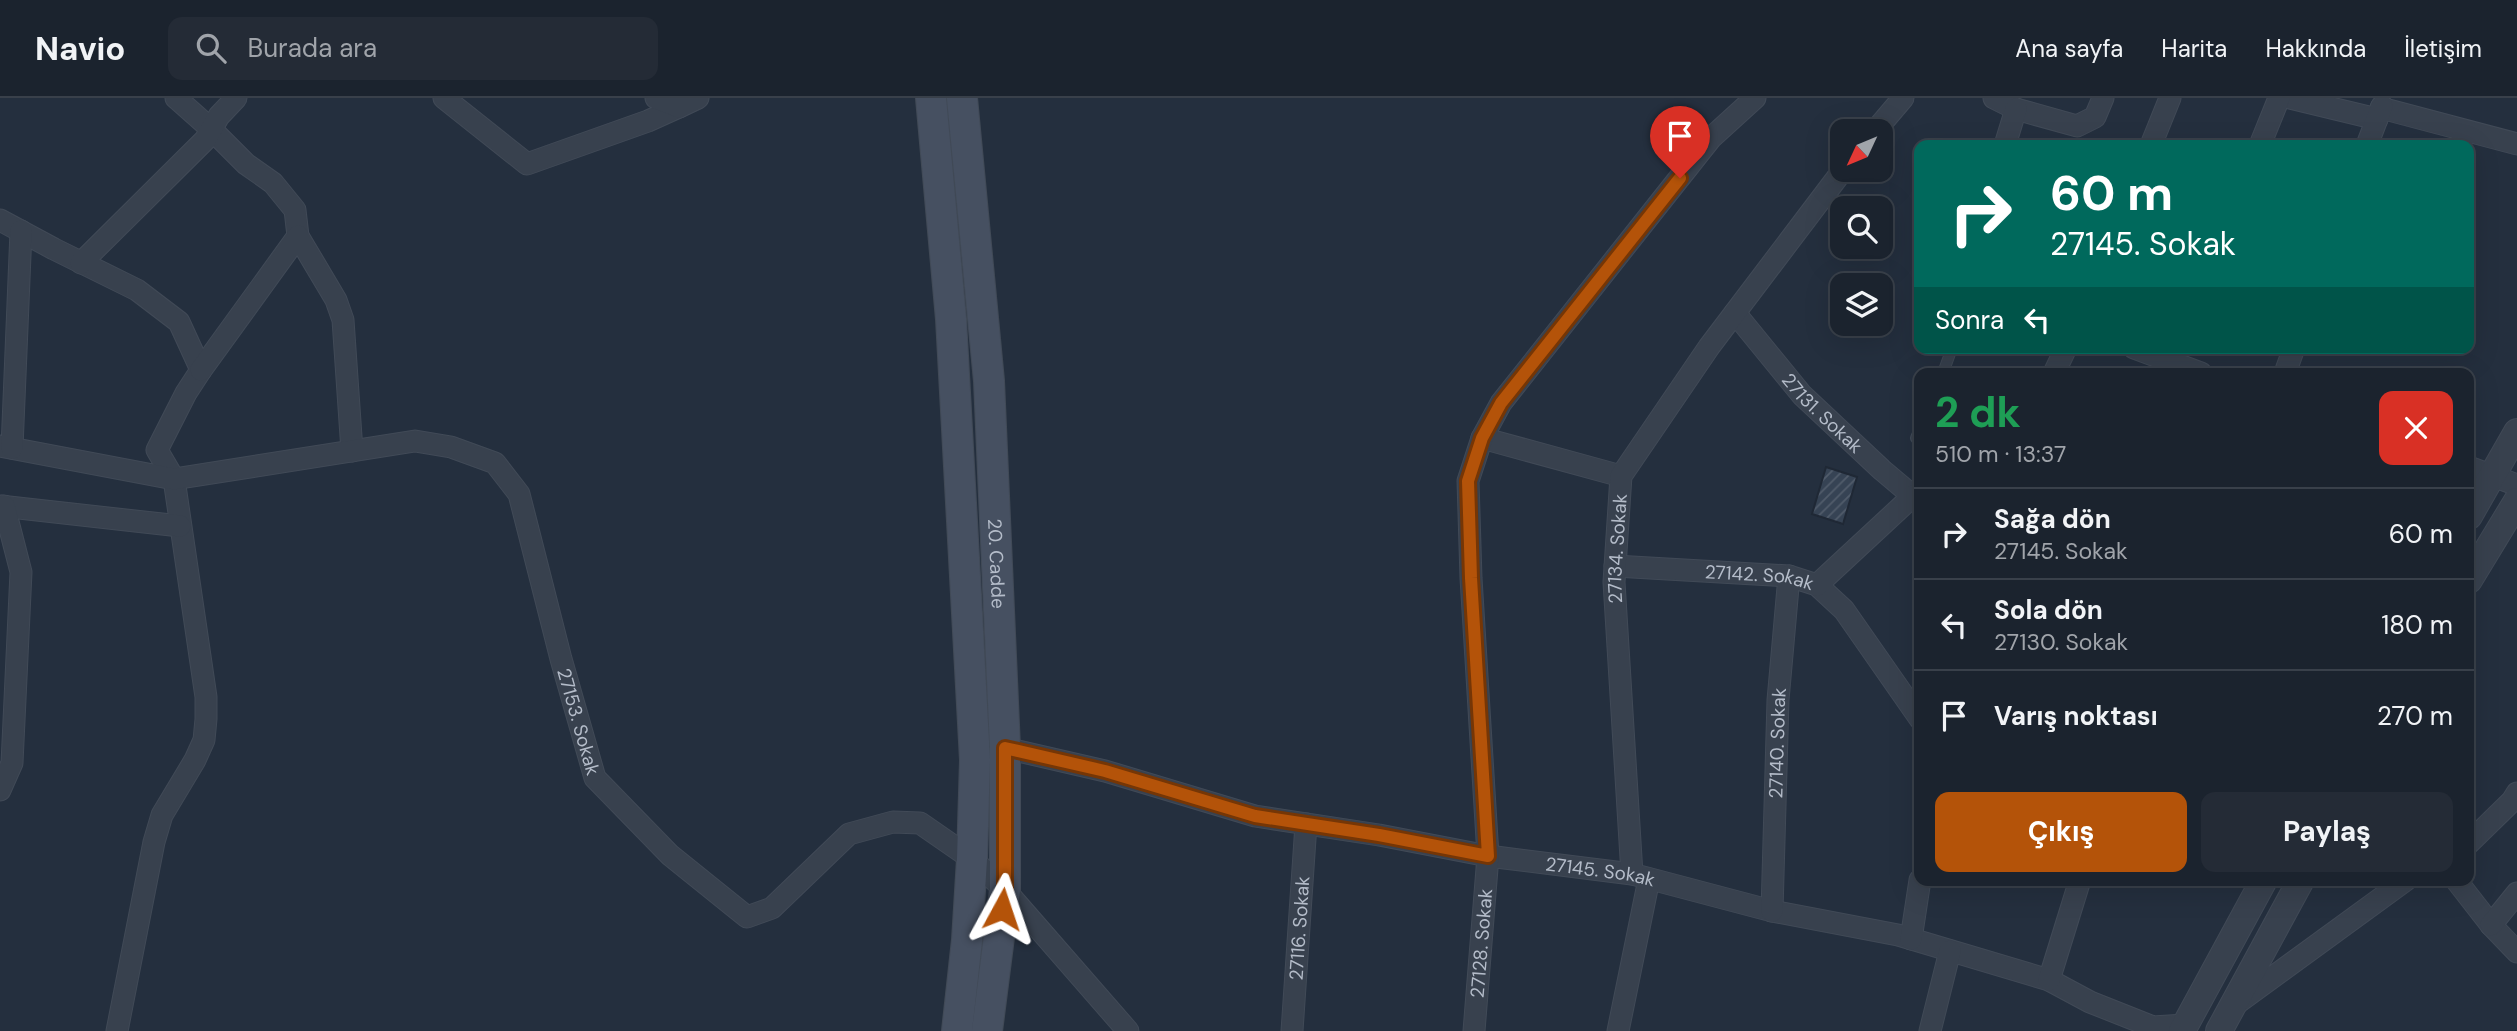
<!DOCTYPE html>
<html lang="tr">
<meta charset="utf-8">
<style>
:root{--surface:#1b232e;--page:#242b36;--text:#f1f3f6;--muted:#a0a4aa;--line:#39404a;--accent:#b45309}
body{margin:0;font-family:"DM Sans",sans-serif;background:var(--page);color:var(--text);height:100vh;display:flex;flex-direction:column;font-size:26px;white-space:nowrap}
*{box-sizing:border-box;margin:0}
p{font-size:23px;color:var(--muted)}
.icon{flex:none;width:38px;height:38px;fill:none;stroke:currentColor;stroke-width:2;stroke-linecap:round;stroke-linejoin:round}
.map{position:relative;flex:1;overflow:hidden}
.side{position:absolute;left:1914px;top:270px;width:560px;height:518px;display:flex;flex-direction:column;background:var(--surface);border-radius:14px;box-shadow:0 7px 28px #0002,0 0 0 2px var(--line)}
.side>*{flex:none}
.top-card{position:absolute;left:1914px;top:42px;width:560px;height:214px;border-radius:14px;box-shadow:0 7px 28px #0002,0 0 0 2px var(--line);background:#00695c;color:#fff;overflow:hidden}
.needle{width:46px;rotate:226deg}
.fabs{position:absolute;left:1830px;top:21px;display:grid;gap:14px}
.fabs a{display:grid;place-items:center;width:63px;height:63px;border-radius:14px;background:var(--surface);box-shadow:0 7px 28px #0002,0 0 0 2px var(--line);font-size:35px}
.pin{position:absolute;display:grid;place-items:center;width:60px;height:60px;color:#fff;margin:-72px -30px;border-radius:50% 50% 50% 0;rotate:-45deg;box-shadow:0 0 7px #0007}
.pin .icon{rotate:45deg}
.me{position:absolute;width:77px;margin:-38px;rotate:5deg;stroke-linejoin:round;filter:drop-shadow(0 0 5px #0008)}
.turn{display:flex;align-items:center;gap:24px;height:147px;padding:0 21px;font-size:32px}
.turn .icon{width:91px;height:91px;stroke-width:2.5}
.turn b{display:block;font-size:49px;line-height:60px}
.then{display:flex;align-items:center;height:66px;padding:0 21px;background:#0003;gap:14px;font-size:26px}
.round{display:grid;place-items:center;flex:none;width:74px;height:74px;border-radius:14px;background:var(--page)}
.head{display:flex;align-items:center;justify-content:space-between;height:119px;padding:0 21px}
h1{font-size:42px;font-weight:700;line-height:52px;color:#1e9e55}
.primary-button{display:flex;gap:14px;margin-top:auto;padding:14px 21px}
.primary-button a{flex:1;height:80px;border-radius:14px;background:var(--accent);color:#fff;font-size:28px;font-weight:700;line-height:80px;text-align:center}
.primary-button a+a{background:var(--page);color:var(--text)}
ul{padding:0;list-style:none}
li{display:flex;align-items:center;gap:21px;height:91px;padding:0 21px;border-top:2px solid var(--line)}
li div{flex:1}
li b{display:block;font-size:26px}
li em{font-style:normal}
header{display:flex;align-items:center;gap:42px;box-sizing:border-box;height:98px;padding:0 35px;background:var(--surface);border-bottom:2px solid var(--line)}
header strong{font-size:33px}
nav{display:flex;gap:38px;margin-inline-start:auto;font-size:24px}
.search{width:490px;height:63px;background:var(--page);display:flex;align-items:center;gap:18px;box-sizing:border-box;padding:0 24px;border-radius:14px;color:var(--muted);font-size:26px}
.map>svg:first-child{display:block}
.building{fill:url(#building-hatch);stroke:#1f2835;stroke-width:2}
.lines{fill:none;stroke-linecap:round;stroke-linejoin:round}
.service-casing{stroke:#414a57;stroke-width:12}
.minor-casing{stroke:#414a57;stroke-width:23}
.tertiary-casing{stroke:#414a57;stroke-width:28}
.secondary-casing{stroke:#414a57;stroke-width:32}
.service{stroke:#38414e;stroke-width:10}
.minor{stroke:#38414e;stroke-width:21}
.tertiary{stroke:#38414e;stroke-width:26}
.secondary{stroke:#465061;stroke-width:30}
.route-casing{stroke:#753606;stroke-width:18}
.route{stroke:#b45309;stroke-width:12}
.labels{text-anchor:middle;stroke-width:7;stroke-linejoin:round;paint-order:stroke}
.street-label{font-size:19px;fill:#b4bcc9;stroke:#1d2633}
</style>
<header>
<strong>Navio</strong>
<div class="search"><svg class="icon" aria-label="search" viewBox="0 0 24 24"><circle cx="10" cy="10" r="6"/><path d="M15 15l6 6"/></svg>Burada ara</div>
<nav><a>Ana sayfa</a><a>Harita</a><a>Hakkında</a><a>İletişim</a></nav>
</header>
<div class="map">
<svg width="2517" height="933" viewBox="0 0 2517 933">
<defs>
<pattern id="building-hatch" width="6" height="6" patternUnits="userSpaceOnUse" patternTransform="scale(1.75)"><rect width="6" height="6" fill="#364354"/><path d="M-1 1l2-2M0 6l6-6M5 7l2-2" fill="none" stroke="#515c6b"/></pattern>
</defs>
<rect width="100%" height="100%" fill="#242f3e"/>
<path class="building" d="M 1826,369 L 1857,379 L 1843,426 L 1812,416 Z"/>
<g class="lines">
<g class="service-casing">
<path id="service" d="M 1943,275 L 1952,250
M 1916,340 L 1920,331"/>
</g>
<g class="minor-casing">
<g id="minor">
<path d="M 176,0 L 211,31 L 246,66 L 273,85 L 295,112 L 298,138"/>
<path d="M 444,0 L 527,66 L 648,23 L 679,9"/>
<path d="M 656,0 L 679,9 L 698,0"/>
<path d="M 1994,0 L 2016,11 L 2077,28 L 2095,19 L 2103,0"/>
<path d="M 2290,0 L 2377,21"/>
<path d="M 2381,10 L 2517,46"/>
<path d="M 1875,33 L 1903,0"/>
<path d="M 2005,47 L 2016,11"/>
<path d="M 2151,47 L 2170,0"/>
<path d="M 2260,47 L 2279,0"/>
<path d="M 2367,47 L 2382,8"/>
<path d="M 0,122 L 54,151 L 137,192 L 179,224 L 201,272 L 186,295 L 157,352 L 174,381 L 206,599 L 206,621 L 204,642 L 195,662 L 162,717 L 154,744 L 117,933"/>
<path d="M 81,165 L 205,42 L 219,18 L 236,0"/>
<path id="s1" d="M 1735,215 L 1802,297 L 1882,372 L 1920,404"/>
<path d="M 2134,250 L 2201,275"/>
<path d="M 201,272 L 298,138 L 336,202 L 343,222 L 352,353"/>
<path d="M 2054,275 L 2066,250"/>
<path d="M 2285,275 L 2294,250"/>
<path d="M 1482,340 L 1621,378"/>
<path id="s2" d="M 0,348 L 174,381 L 415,343 L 451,349 L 495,365 L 519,396 L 561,561 L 595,680 L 670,757 L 747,819 L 772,810 L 849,736 L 893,724 L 920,725 L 972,761 L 1005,792 L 1128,933"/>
<path d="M 12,350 L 21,133"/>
<path d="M 2469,369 L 2517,387"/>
<path d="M 0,408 L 180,428"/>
<path id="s3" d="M 1615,468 L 1789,478 L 1817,487 L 1844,512 L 1920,621"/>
<path d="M 1817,487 L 1913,398"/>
<path id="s4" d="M 1005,650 L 1105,673 L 1255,718 L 1379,737 L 1488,758 L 1632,776 L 1772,813 L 1898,837 L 2049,882 L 2090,904 L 2153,929 L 2185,927"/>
<path d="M 0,692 L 12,665 L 21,474 L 4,408"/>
<path d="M 2469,745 L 2512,703 L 2517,695"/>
<path id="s5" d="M 1632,776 L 1614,484 L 1621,378 L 1709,249 L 1843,72"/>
<path d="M 2456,782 L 2491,827 L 2517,854"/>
<path id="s6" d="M 1772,813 L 1778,602 L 1789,478"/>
<path d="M 2491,827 L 2517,795"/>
<path d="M 1911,841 L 1920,782"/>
<path d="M 2049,882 L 2080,782"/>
<path d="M 2236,906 L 2406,782"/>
<path id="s7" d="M 1292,933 L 1306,726"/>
<path id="s8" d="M 1474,933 L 1488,758 L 1471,480 L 1468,383 L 1482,340 L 1501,305 L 1711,40 L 1755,0"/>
<path d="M 1618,933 L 1649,781"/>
<path d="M 1930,933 L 1950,853"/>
</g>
</g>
<g class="tertiary-casing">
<path id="tertiary" d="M 2469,418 L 2517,334
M 2469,482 L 2517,403
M 2182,933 L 2264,782
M 2219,933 L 2301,782"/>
</g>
<g class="secondary-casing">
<g id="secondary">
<path d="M 931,0 L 951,221 L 975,662 L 972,761 L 967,842 L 957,933"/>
<path id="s9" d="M 962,0 L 989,283 L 1005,650 L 1005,792 L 987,933"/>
</g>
</g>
<use href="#service" class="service"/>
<use href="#minor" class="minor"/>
<use href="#tertiary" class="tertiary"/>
<use href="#secondary" class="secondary"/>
</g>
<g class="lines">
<g class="route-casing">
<path id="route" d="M 1002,811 L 1005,792 L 1005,650 L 1105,673 L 1255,718 L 1379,737 L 1488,758 L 1471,480 L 1468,383 L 1482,340 L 1501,305 L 1680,80"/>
</g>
<use href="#route" class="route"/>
</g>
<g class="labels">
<g class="street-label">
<text dy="7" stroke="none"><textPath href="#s1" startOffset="133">27131. Sokak</textPath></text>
<text dy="7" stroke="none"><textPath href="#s5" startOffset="326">27134. Sokak</textPath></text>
<text dy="7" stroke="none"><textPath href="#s9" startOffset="467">20. Cadde</textPath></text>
<text dy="7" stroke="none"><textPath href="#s3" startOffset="145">27142. Sokak</textPath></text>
<text dy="7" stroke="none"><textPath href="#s2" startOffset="779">27153. Sokak</textPath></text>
<text dy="7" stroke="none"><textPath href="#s6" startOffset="168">27140. Sokak</textPath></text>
<text dy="7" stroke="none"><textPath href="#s4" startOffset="609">27145. Sokak</textPath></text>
<text dy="7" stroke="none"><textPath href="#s7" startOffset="103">27116. Sokak</textPath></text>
<text dy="7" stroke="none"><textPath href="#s8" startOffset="88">27128. Sokak</textPath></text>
</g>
</g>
</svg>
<div class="fabs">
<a><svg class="needle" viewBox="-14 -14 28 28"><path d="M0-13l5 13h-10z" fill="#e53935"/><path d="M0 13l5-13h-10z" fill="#a0a4aa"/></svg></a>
<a><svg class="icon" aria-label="search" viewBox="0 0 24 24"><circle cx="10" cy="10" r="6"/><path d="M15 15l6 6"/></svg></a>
<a><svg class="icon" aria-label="layers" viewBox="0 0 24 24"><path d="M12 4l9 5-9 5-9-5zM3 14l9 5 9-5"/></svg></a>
</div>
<div class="pin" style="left:1680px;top:80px;background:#d93025"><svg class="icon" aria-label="arrive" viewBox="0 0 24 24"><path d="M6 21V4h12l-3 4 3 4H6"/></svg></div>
<svg class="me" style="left:1002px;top:811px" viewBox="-20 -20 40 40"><path d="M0-17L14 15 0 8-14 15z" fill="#b45309" stroke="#fff" stroke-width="4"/></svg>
<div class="top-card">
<div class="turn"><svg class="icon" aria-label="right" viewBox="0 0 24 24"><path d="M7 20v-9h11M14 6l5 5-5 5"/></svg><div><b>60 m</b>27145. Sokak</div></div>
<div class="then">Sonra<svg class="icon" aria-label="left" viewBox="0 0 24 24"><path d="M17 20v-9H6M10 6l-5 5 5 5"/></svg></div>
</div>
<section class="side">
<div class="head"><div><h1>2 dk</h1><p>510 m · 13:37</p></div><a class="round" style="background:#d93025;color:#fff"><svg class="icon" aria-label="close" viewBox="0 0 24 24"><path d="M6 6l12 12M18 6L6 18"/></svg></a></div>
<ul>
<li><svg class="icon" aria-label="right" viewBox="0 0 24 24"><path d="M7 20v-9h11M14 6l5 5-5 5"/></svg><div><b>Sağa dön</b><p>27145. Sokak</p></div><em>60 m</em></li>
<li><svg class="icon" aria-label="left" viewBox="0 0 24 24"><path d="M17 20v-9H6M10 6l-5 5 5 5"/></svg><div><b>Sola dön</b><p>27130. Sokak</p></div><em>180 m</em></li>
<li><svg class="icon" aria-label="arrive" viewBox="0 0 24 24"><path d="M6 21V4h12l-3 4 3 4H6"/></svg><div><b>Varış noktası</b></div><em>270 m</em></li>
</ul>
<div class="primary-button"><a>Çıkış</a><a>Paylaş</a></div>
</section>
</div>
